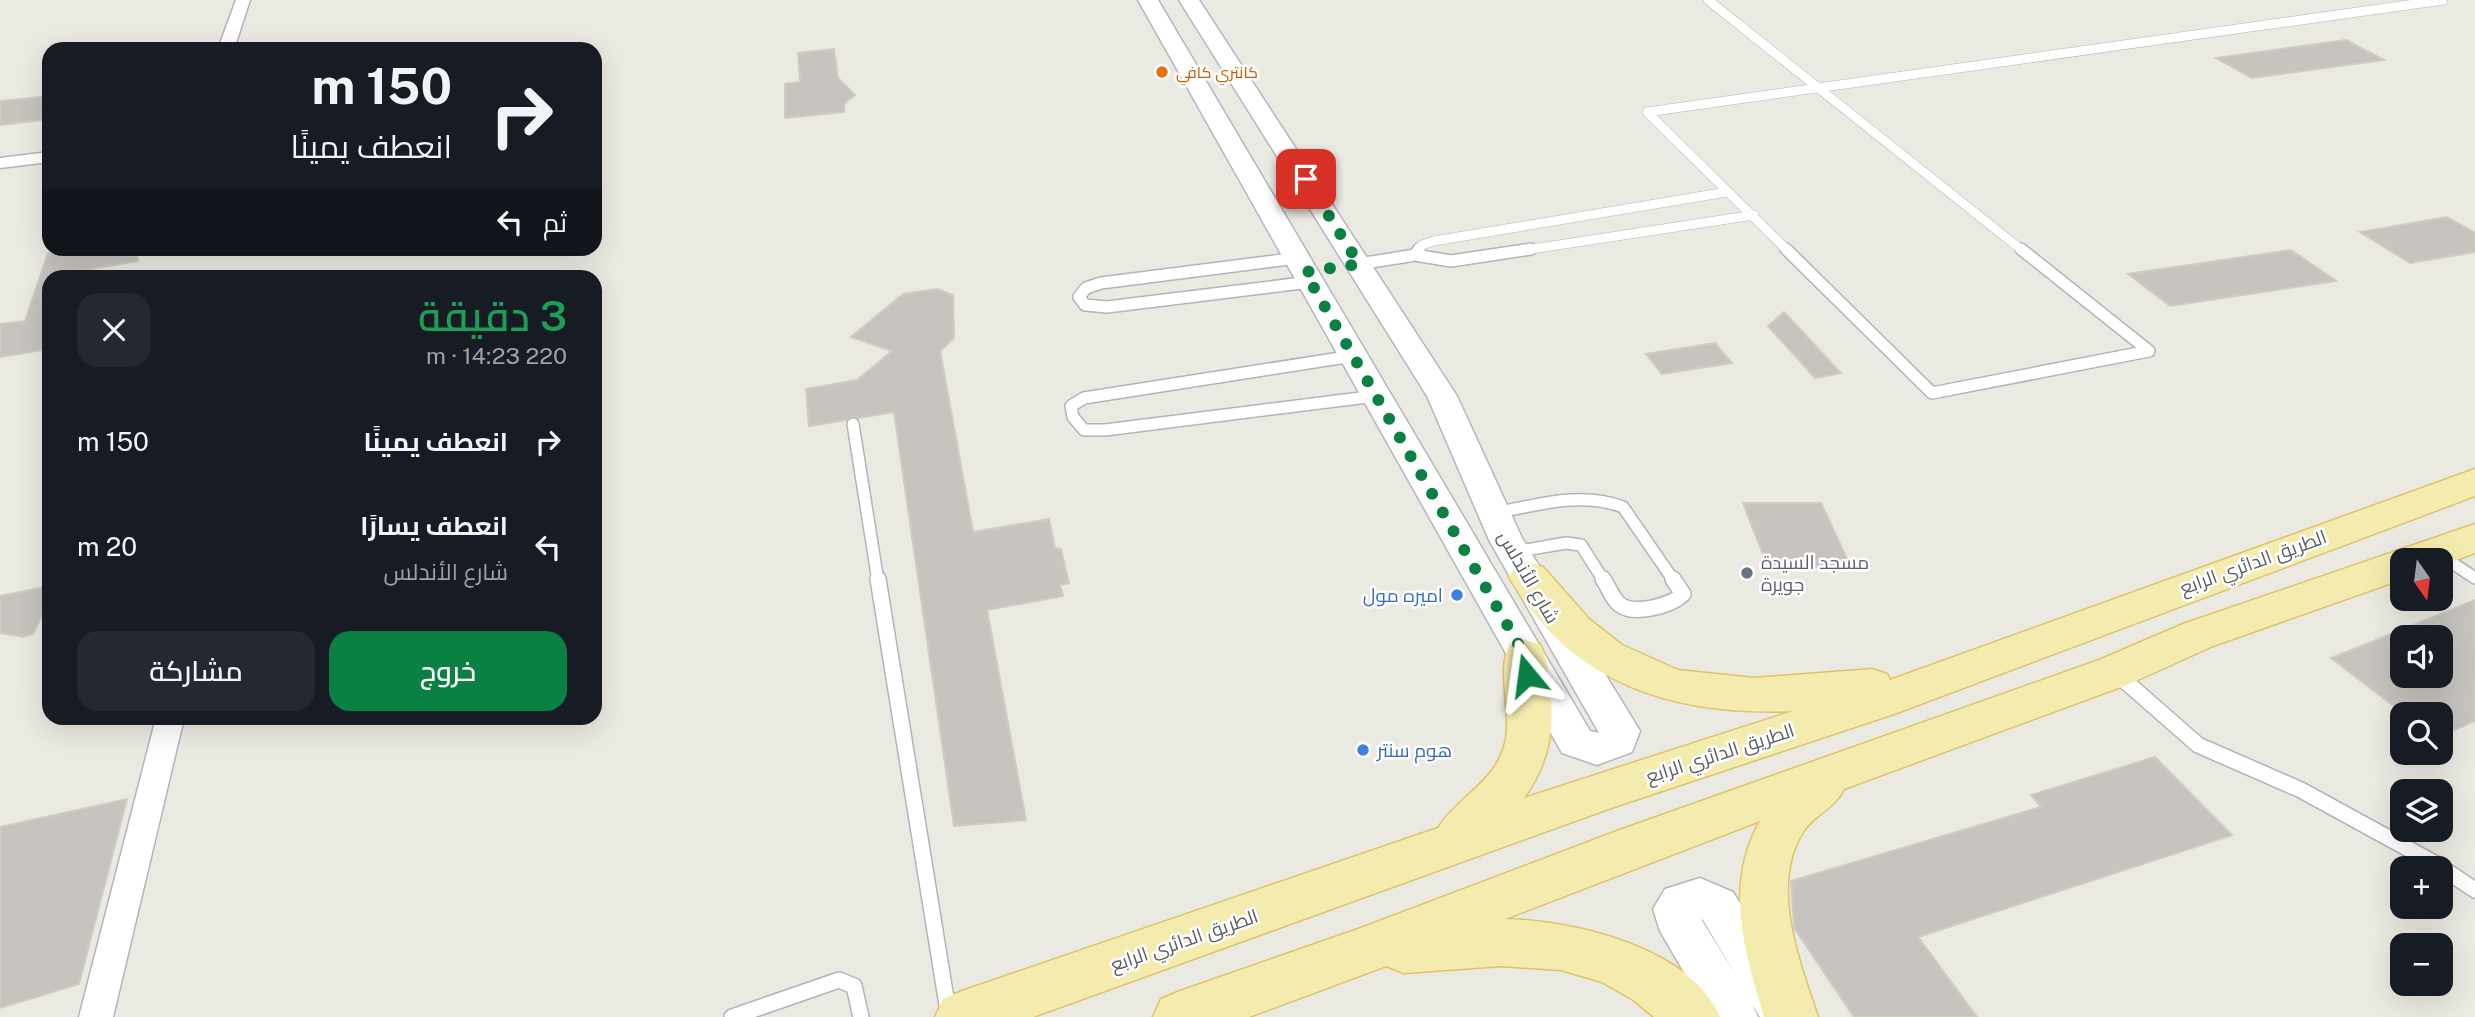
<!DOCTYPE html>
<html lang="ar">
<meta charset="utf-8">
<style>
:root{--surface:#171b24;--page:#242831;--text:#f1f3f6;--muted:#9ea1a6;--accent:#0b8043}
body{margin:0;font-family:"Public Sans",Cairo,sans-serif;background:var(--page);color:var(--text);direction:rtl;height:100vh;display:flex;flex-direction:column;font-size:26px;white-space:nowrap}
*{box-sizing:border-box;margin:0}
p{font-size:23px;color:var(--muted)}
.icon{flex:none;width:38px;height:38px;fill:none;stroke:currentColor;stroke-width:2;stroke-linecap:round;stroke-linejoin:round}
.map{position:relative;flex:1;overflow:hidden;direction:ltr}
.panel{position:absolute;left:42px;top:270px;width:560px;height:455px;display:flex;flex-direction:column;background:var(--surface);border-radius:21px;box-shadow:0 7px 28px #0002;direction:rtl}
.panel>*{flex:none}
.banner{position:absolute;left:42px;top:42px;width:560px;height:214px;border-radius:21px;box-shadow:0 7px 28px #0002;direction:rtl;background:#171b24;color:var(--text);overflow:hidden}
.needle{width:46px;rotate:166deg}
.fabs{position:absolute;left:2390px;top:548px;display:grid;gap:14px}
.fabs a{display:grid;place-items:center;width:63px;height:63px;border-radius:14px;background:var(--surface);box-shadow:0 7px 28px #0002;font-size:35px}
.pin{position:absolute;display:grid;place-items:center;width:60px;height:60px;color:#fff;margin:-30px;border-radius:14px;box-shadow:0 4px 10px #0006}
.me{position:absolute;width:77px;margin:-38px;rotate:344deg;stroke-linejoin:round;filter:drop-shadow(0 0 5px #0008)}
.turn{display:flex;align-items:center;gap:24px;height:147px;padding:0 35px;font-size:32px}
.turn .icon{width:91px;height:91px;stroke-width:2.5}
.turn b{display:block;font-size:49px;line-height:60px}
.then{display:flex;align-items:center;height:66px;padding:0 35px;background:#0003;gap:14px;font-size:26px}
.round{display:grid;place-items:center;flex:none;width:74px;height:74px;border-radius:21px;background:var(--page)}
.head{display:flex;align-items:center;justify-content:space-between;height:119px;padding:0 35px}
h1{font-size:42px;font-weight:600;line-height:52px;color:#1e9e55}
.button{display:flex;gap:14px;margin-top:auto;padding:14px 35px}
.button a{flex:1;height:80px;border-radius:21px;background:var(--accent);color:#fff;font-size:28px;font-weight:600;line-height:80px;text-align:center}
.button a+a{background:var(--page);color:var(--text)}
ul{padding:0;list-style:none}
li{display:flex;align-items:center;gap:21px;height:105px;padding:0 35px}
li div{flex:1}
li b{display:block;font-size:26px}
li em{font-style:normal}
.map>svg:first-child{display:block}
.building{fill:#c7c4bf;stroke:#cfccc2;stroke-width:2;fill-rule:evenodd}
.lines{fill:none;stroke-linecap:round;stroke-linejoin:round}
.service-far2-casing{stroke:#b3b4b8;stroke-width:10}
.service-far1-casing{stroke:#b3b4b8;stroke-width:14}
.service-casing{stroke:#b3b4b8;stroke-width:18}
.minor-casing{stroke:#b3b4b8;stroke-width:3}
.secondary-casing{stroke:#b4b6bb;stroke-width:3}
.primary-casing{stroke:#dec369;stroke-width:3}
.service-far2{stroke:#fff;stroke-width:9}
.service-far1{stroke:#fff;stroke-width:11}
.service{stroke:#fff;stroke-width:15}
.minor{fill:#fff;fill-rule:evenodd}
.secondary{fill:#fff;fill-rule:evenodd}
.primary{fill:#f4ecaf;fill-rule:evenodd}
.route{stroke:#0b8043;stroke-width:12;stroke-dasharray:0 21.6}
.food-dot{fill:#e8710a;stroke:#fff;stroke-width:2.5}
.worship-dot{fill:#6b7280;stroke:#fff;stroke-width:2.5}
.shop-dot{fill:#3f7fe0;stroke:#fff;stroke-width:2.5}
.labels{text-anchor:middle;stroke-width:5;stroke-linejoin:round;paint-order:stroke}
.far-food-label{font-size:16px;fill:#c56008;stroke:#fff;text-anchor:start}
.worship-label{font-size:19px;fill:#5b616d;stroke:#fff;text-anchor:start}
.street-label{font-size:19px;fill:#5b5d61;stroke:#fff}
.shop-label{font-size:19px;fill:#366cbe;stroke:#fff;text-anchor:end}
</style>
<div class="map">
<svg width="2475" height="1017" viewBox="0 0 2475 1017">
<rect width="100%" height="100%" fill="#ebeae2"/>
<path class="building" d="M 2346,40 L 2384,60 L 2252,78 L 2216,58 Z
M 834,49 L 838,78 L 855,95 L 844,104 L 844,112 L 785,118 L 785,84 L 800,82 L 798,53 Z
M 49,96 L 49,110 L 41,120 L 0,125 L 0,101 Z
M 2447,217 L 2475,233 L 2475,252 L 2410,263 L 2360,232 Z
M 73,248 L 136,248 L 138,261 L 49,276 L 49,349 L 0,357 L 0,324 L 25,321 L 48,253 Z
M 2291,250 L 2336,281 L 2170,306 L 2128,274 Z
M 937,289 L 953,295 L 954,338 L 940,351 L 973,532 L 1049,519 L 1055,548 L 1061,549 L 1069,583 L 1060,585 L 1063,596 L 987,610 L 1026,820 L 954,826 L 894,412 L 858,418 L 852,416 L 846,420 L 809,426 L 806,389 L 857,380 L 892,351 L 851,337 L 903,294 Z
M 1784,312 L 1841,373 L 1815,378 L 1768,326 Z
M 1715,343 L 1732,363 L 1662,374 L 1646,354 Z
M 1743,503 L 1821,503 L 1851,567 L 1768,567 Z
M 49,586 L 49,602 L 33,634 L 23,637 L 0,633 L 0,596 Z
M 2475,600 L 2475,721 L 2441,736 L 2441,714 L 2404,714 L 2331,658 ZM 2403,637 L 2441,637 L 2441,676 L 2403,676 Z
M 2155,757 L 2232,835 L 1918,937 L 1977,1017 L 1854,1017 L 1794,928 L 1791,881 L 2041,807 L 2031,795 Z
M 127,799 L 79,984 L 0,1008 L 0,827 Z"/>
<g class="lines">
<g class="service-far2-casing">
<path id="service-far2" d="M 1708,0 L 2023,251
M 1418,251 L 1422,245 L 1434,241 L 1727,192
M 1519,251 L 1754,215
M 1788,251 L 1647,112 L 2443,0"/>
</g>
<g class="service-far1-casing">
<path id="service-far1" d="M 1786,249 L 1932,393 L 2149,351
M 2021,249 L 2149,351
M 1415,255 L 1419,249
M 1297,258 L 1101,283 L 1086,288 L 1079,297 L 1085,305 L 1107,307 L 1310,282
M 1359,264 L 1415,255 L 1451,261 L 1531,249
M 1353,356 L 1084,398 L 1071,406 L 1073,417 L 1084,430 L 1105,430 L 1376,396
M 853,424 L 878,581
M 1495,513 C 1537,505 1582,491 1623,507 L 1674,581
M 1514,552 L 1566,543 L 1581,545 L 1604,581
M 2440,555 L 2475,578"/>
</g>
<g class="service-casing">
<path id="service" d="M 878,579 L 949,1017
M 1603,579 C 1608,586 1612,598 1619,604 C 1633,616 1671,606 1683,594 L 1673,579
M 2117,674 L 2198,745 L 2301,790 L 2436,864 L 2475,890
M 732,1017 L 839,980 L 854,986 L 861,1017"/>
</g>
<g class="minor-casing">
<path id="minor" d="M 236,0 L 250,0 L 234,49 L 218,49 Z
M 49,152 L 49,162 L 0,168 L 0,158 Z
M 156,718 L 184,718 L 113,1017 L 79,1017 Z"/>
</g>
<g class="secondary-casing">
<path id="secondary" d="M 1138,0 L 1158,0 L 1590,731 L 1599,733 L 1489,540 L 1427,396 L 1179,0 L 1199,0 L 1457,396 L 1522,538 L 1640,731 L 1632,752 L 1597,765 L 1562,753 Z
M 1700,878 L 1733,892 L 1809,1017 L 1760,1017 L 1752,1004 L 1758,1017 L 1710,1017 L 1660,931 L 1653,909 L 1665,889 ZM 1701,919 L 1703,920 L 1737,977 Z"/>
</g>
<g class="primary-casing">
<path id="primary" d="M 2475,469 L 2475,496 L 1894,714 L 1611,808 L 1033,1017 L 935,1017 L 943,999 L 962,991 L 1438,828 C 1456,799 1494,782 1504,747 C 1514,715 1495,672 1510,644 L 1525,640 L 1540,644 C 1547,658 1548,671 1550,686 C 1555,729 1549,763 1524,798 L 1793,711 C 1675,716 1571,685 1509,577 L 1515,567 L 1529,562 L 1543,567 L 1589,619 L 1622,645 L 1678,670 L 1754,678 L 1872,669 L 1887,674 L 1890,680 Z
M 2475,524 L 2475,553 L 2441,566 L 2441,560 L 2403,560 L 2403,579 L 2213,646 L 2129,684 L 1844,789 C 1835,808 1814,815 1803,832 C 1769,886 1800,963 1818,1017 L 1764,1017 C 1744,951 1724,885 1760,821 L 1505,919 C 1574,921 1690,947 1720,1017 L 1654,1017 L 1632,999 L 1602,982 L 1561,970 L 1501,966 L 1404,973 L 1386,966 L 1249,1017 L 1153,1017 L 1161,999 L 1180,991 L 1361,928 L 1617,831 L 2099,660 L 2183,624 Z"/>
</g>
<use href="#service-far2" class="service-far2"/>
<use href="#service-far1" class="service-far1"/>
<use href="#service" class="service"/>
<use href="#minor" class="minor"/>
<use href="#secondary" class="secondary"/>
<use href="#primary" class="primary"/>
</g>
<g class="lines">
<path class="route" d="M 1306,179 L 1359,264 L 1305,272 L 1525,656 L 1527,675"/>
</g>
<circle class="food-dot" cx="1162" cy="72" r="7"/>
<circle class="worship-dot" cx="1747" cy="573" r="7"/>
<g class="shop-dot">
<circle cx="1457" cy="595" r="7"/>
<circle cx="1363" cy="750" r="7"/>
</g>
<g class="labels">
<g class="far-food-label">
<text x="1176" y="78">كانتري كافي</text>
</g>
<g class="worship-label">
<text x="1761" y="569">مسجد السيدة<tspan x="1761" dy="22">جويرة</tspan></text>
</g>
<g class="street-label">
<text transform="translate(2253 562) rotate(-20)" y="7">الطريق الدائري الرابع</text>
<text transform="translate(1529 577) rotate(60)" y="7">شارع الأندلس</text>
<text transform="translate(1720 753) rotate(-18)" y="7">الطريق الدائري الرابع</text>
<text transform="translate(1184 940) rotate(-19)" y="7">الطريق الدائري الرابع</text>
</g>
<g class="shop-label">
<text x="1443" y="602">اميره مول</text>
<text x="1377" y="757" text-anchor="start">هوم سنتر</text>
</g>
</g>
</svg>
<div class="fabs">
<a><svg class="needle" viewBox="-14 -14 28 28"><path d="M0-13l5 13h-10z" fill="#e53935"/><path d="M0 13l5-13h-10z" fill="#9ea1a6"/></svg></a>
<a><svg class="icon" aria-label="sound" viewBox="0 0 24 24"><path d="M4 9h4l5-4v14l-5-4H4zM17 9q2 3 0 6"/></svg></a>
<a><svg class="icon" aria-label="search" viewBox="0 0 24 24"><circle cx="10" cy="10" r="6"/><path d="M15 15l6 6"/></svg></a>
<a><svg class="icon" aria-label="layers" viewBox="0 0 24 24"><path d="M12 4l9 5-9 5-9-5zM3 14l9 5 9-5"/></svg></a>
<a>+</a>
<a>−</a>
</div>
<div class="pin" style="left:1306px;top:179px;background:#d93025"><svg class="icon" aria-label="arrive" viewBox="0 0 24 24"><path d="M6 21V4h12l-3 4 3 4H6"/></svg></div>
<svg class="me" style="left:1527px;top:675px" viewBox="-20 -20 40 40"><path d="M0-17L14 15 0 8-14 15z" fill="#0b8043" stroke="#fff" stroke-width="4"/></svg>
<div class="banner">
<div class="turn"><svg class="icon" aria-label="right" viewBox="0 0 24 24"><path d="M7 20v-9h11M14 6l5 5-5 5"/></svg><div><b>150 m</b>انعطف يمينًا</div></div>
<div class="then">ثم<svg class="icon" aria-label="left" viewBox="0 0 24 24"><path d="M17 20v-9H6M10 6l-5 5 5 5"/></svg></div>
</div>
<section class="panel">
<div class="head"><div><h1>3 دقيقة</h1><p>220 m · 14:23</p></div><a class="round"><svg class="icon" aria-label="close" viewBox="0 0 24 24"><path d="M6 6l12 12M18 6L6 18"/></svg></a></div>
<ul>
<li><svg class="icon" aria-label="right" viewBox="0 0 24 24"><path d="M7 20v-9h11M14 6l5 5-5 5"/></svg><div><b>انعطف يمينًا</b></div><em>150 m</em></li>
<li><svg class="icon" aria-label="left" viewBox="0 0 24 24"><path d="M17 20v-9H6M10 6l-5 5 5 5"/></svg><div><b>انعطف يسارًا</b><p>شارع الأندلس</p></div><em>20 m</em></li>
</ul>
<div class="button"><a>خروج</a><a>مشاركة</a></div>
</section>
</div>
